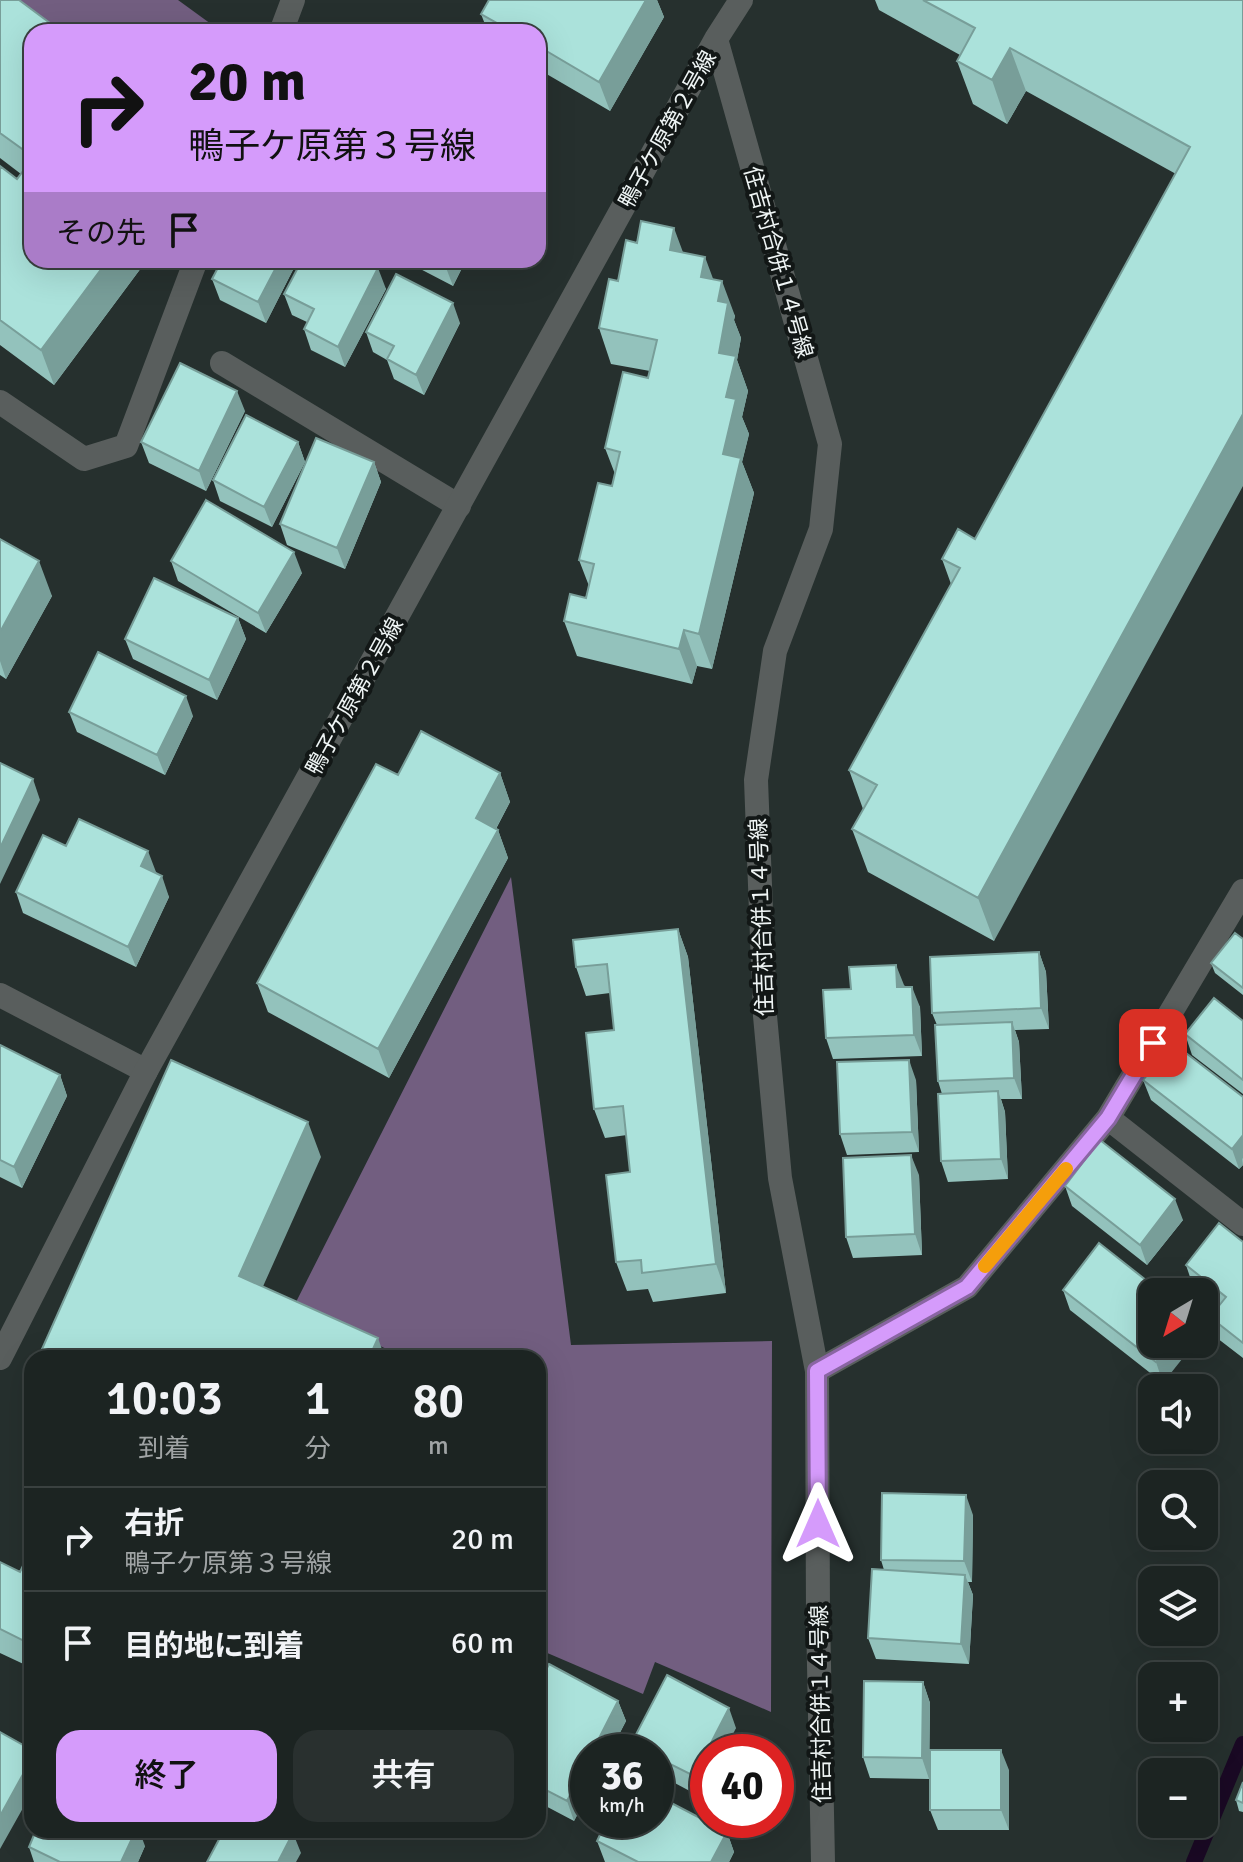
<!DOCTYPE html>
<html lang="ja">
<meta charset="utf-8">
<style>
:root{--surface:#1c2422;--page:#29302f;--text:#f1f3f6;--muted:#a0a4a5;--line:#3a4140;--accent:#d59bfb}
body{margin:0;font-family:Signika,"Noto Sans JP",sans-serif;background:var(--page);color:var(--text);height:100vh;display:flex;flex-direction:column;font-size:30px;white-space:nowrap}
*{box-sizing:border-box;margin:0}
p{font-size:26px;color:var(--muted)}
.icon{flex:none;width:44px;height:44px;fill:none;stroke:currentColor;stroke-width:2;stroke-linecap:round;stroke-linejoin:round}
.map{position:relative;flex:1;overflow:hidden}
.details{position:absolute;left:24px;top:1350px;width:522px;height:488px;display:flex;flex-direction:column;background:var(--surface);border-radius:24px;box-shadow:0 8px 32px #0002,0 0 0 2px var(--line)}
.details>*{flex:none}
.banner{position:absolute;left:24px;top:24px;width:522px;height:244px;border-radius:24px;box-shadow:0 8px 32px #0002,0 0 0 2px var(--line);background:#d59bfb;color:#111;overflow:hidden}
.needle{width:52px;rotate:218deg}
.controls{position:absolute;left:1138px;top:1278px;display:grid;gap:16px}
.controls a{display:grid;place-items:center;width:80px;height:80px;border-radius:16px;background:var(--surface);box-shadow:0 8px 32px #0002,0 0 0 2px var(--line);font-size:40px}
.speed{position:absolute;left:570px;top:1734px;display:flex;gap:16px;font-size:40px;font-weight:700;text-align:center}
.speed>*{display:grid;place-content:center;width:104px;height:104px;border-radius:50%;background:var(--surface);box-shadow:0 8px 32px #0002,0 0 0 2px var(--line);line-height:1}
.speed small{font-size:20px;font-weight:400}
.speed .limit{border:12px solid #d22;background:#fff;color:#111}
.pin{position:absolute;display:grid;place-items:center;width:68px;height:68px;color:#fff;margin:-34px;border-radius:16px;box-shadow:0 4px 12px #0006}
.me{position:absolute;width:88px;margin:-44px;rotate:0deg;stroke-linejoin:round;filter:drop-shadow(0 0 6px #0008)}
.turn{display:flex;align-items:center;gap:28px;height:168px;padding:0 32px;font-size:36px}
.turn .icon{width:104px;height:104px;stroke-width:2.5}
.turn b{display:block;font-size:56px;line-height:68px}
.then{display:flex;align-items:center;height:76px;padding:0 32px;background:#0003;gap:16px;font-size:30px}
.eta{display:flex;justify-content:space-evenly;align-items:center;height:136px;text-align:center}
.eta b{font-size:48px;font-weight:600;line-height:56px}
.action{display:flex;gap:16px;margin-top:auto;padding:16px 32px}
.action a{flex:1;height:92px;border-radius:24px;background:var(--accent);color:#111;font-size:32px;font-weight:600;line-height:92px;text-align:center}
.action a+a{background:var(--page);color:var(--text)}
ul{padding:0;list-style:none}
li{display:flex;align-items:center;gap:24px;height:104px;padding:0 32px;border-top:2px solid var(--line)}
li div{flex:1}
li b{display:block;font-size:30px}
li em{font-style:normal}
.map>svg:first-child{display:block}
.forest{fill:#725e80}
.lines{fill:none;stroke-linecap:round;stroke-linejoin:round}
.stream{stroke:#1a0924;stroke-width:16}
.minor{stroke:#595e5d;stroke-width:24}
.tertiary{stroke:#595e5d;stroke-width:24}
.wall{fill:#93c2bc}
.shaded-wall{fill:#789e99}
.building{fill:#abe2db;stroke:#789e99;stroke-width:2}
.route-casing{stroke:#8a65a3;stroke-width:20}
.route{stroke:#d59bfb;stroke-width:14}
.slow{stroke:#f59e0b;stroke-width:14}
.labels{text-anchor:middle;stroke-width:8;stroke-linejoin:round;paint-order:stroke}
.street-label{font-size:22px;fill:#eff5f5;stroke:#121716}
</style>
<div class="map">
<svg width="1243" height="1862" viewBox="0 0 1243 1862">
<rect width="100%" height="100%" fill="#26302e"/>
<path class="forest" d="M 12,0 L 178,0 L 222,32 L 56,32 Z
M 511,877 L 571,1345 L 772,1341 L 771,1712 L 655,1662 L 643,1694 L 538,1649 L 538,1358 L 406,1358 L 294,1306 Z"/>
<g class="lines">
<path class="stream" d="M 1194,1862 L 1243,1744"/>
<path class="minor" d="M 281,32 L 293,0
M 222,363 L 459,506
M 0,402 L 84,459 L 126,446 L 196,260
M 0,995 L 146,1071
M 1108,1118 L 1243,1224
M 817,1371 L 967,1287 L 1108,1118 L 1243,891"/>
<path class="tertiary" d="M 716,39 L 830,444 L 821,529 L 775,651 L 756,780 L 765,1016 L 780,1178 L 817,1371 L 818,1616 L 823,1862
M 0,1358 L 146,1071 L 716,39 L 741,0"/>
</g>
<path class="wall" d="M 0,0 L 32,32 L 32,260 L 147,260 L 54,385 L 0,345 L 0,166 L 17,179 L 21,174 L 0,158 Z
M 489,0 L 657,0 L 664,17 L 610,111 L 538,69 L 538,32 L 488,32 L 481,14 Z
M 875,0 L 1243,0 L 994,941 L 868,872 L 852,829 L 863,809 L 849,770 L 951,584 L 942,559 L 975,539 L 1176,174 L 1026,91 L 1007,124 L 973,104 L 957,61 L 960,55 L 879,10 Z
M 683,252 L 713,279 L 735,316 L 734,320 L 741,338 L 737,360 L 748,391 L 742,417 L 749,434 L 742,462 L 754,493 L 712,669 L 697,666 L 692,684 L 577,656 L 564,621 L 586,598 L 589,586 L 579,560 L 612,486 L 615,474 L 605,448 L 648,378 L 650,371 L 611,364 L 599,328 Z
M 222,260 L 298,260 L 266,323 L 220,300 L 212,279 Z
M 302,260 L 369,260 L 368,263 L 386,289 L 345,367 L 311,350 L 304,329 L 307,322 L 292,315 L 284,294 Z
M 403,260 L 466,260 L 453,286 Z
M 460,323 L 424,395 L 394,379 L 387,360 L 373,352 L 366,332 Z
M 245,411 L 206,491 L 149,463 L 141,442 Z
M 298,442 L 305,462 L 272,527 L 220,501 L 213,480 Z
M 374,462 L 381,482 L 345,569 L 287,545 L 280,524 Z
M 0,539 L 52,596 L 6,679 L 0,675 Z
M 171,561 L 302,573 L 266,633 L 178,581 Z
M 238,618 L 246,639 L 217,700 L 133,659 L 125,639 Z
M 69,712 L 193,716 L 165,775 L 77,732 Z
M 500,773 L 510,802 L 496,829 L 498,830 L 508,858 L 389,1078 L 268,1012 L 257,983 L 398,775 Z
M 66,846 L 156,872 L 169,897 L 136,967 L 23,913 L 16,892 Z
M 678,929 L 688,957 L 726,1293 L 653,1302 L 648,1289 L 627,1291 L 616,1262 L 630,1172 L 627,1135 L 605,1138 L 594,1109 L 614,1030 L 610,993 L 586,996 L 576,967 Z
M 1243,939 L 1243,995 L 1215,973 L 1211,963 Z
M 1039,952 L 1046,972 L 1049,1029 L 1015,1030 L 1019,1042 L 1022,1099 L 1001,1099 L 1005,1112 L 1008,1179 L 948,1182 L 941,1161 L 942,1094 L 938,1081 L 937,1025 L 932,1013 Z
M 904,985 L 920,1007 L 922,1056 L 833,1059 L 826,1038 L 851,989 Z
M 1243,1021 L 1243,1094 L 1192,1055 L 1185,1034 Z
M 0,1045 L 60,1075 L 67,1096 L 22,1188 L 0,1177 Z
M 916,1080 L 919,1152 L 847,1155 L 840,1134 Z
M 1143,1080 L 1243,1097 L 1243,1165 L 1239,1169 L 1151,1100 Z
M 919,1175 L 922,1255 L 853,1258 L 846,1237 Z
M 1065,1186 L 1183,1220 L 1147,1265 L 1072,1206 Z
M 1243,1242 L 1243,1358 L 1217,1338 L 1210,1317 L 1219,1306 L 1204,1294 L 1204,1292 L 1201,1292 L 1193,1286 L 1186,1265 Z
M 1063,1290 L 1161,1292 L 1163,1383 L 1070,1310 Z
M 973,1515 L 972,1582 L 968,1582 L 973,1595 L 969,1664 L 876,1659 L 868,1638 L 884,1570 L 881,1560 Z
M 32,1547 L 32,1668 L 0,1653 L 0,1562 L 20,1572 Z
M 923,1682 L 930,1703 L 929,1779 L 870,1778 L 863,1757 Z
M 538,1686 L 618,1701 L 626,1721 L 574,1821 L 538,1802 Z
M 736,1728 L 708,1752 L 708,1784 L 701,1797 L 656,1773 L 656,1752 L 634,1752 L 631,1744 Z
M 1009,1770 L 1009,1830 L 938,1830 L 930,1810 Z
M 1243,1782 L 1243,1812 L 1239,1811 L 1236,1800 Z
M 727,1832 L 734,1852 L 729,1862 L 605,1862 L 597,1841 Z
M 145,1846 L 138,1862 L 34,1862 L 29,1847 Z"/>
<path class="shaded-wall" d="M 646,0 L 657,0 L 664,17 L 610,111 L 599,82 Z
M 1010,48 L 1026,91 L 1007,124 L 992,80 Z
M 674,228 L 687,263 L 670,250 Z
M 705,257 L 718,292 L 701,277 Z
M 108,260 L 147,260 L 54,385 L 41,350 Z
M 280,260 L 298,260 L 266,323 L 258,302 Z
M 448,260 L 466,260 L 453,286 L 445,265 Z
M 378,268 L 386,289 L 345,367 L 338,347 Z
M 722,281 L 735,316 L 734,320 L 741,338 L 737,360 L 748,391 L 742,417 L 749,434 L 742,462 L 754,493 L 712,669 L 699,634 L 726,397 L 719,353 L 718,301 Z
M 453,303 L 460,323 L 424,395 L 416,375 Z
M 237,391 L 245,411 L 206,491 L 199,471 Z
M 1243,414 L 1243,486 L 994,941 L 978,898 Z
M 298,442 L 305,462 L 272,527 L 264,507 Z
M 374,462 L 381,482 L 345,569 L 337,548 Z
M 294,552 L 302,573 L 266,633 L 258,613 Z
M 39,561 L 52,596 L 6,679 L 0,661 L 0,632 Z
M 238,618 L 246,639 L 217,700 L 209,680 Z
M 684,630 L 697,666 L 692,684 L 679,649 Z
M 186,696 L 193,716 L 165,775 L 157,755 Z
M 500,773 L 510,802 L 486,847 L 476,818 Z
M 33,779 L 40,800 L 0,884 L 0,848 Z
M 498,830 L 508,858 L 389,1078 L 378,1049 Z
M 148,851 L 156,872 L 149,887 L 141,866 Z
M 162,876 L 169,897 L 136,967 L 128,947 Z
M 678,929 L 688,957 L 726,1293 L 716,1264 Z
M 1039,952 L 1046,972 L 1049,1029 L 1041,1008 Z
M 896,965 L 904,985 L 905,1007 L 897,987 Z
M 912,987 L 920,1007 L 922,1056 L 914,1035 Z
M 1012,1022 L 1019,1042 L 1022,1099 L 1014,1078 Z
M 909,1060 L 916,1080 L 919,1152 L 912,1132 Z
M 60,1075 L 67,1096 L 22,1188 L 14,1167 Z
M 998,1091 L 1005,1112 L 1008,1179 L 1001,1159 Z
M 308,1122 L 321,1157 L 252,1311 L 239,1276 Z
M 1243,1135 L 1243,1159 L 1242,1158 L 1243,1165 L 1239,1169 L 1232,1149 Z
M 911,1155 L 919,1175 L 922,1255 L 915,1234 Z
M 1175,1199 L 1183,1220 L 1147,1265 L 1140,1245 Z
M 378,1338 L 385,1358 L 369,1358 Z
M 1170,1344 L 1194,1344 L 1163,1383 L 1156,1362 Z
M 966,1495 L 973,1515 L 972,1582 L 964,1561 Z
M 965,1575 L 973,1595 L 969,1664 L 961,1644 Z
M 923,1682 L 930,1703 L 929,1779 L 922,1758 Z
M 618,1701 L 626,1721 L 610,1752 L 592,1752 Z
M 729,1708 L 736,1728 L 724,1752 L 708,1752 L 708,1784 L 701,1797 L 694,1776 Z
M 1001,1750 L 1009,1770 L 1009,1830 L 1001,1810 Z
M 32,1758 L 32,1792 L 0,1849 L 0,1816 Z
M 588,1760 L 588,1794 L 574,1821 L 567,1801 Z
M 136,1830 L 139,1830 L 145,1846 L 138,1862 L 121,1862 Z
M 727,1832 L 734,1852 L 729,1862 L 711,1862 Z
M 293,1833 L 301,1853 L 296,1862 L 278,1862 Z"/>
<path class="building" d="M 0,0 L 19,0 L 62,32 L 32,32 L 32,156 L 0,133 Z
M 489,0 L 646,0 L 599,82 L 538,46 L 538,32 L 513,32 L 481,14 Z
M 923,0 L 1243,0 L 1243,414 L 978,898 L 852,829 L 877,785 L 849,770 L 960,568 L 942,559 L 958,529 L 975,539 L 1190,147 L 1010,48 L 992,80 L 957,61 L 975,28 Z
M 32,159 L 32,260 L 108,260 L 41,350 L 0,320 L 0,166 L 17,179 Z
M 641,221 L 674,228 L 670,250 L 705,257 L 701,277 L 722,281 L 718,301 L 728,303 L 719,353 L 736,356 L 726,397 L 736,399 L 723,454 L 741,458 L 699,634 L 684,630 L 679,649 L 564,621 L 570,594 L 586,598 L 594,564 L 579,560 L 598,483 L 612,486 L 620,452 L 605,448 L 623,372 L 648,378 L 657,340 L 599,328 L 609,279 L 618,281 L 626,240 L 637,243 Z
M 222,260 L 280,260 L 258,302 L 212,279 Z
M 302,260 L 361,260 L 378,268 L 338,347 L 304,329 L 314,309 L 284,294 Z
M 435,260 L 448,260 L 445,265 Z
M 396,274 L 453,303 L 416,375 L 387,359 L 394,346 L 366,332 Z
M 180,363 L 237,391 L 199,471 L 141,442 Z
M 246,415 L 298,442 L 264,507 L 213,480 Z
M 316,438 L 374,462 L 337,548 L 280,524 Z
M 206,500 L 294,552 L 258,613 L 171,561 Z
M 0,539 L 39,561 L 0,632 Z
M 154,578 L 238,618 L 209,680 L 125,639 Z
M 98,652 L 186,696 L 157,755 L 69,712 Z
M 421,731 L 500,773 L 476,818 L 498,830 L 378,1049 L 257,983 L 376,764 L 398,775 Z
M 0,763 L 33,779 L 0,848 Z
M 79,819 L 148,851 L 141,866 L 162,876 L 128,947 L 16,892 L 43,835 L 66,846 Z
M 678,929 L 716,1264 L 642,1273 L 641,1260 L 616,1262 L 606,1175 L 630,1172 L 623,1106 L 594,1109 L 586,1033 L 614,1030 L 607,964 L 576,967 L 573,940 Z
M 1235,933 L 1243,939 L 1243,988 L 1211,963 Z
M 1039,952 L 1041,1008 L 932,1013 L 930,957 Z
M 896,965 L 897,987 L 912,987 L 914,1035 L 826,1038 L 823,990 L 851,989 L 849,967 Z
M 1214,998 L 1243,1021 L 1243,1080 L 1185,1034 Z
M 1012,1022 L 1014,1078 L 938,1081 L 935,1025 Z
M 1173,1043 L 1243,1097 L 1243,1135 L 1232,1149 L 1143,1080 Z
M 0,1045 L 60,1075 L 14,1167 L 0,1160 Z
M 171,1060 L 308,1122 L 239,1276 L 378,1338 L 369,1358 L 38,1358 Z
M 909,1060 L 912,1132 L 840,1134 L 837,1062 Z
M 998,1091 L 1001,1159 L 941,1161 L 938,1094 Z
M 1100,1140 L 1175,1199 L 1140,1245 L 1065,1186 Z
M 911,1155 L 915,1234 L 846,1237 L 843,1158 Z
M 1219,1223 L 1243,1242 L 1243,1343 L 1210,1317 L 1226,1297 L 1186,1265 Z
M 1099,1243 L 1161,1292 L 1152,1292 L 1152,1344 L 1170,1344 L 1156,1362 L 1063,1290 Z
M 882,1493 L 966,1495 L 964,1561 L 881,1560 Z
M 32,1547 L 32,1645 L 0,1629 L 0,1562 L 20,1572 Z
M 872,1569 L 965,1575 L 961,1644 L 868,1638 Z
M 549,1664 L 618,1701 L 592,1752 L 588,1752 L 588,1760 L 567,1801 L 538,1786 L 538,1686 Z
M 667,1675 L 729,1708 L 694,1776 L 656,1757 L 656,1752 L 647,1752 L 631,1744 Z
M 864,1681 L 923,1682 L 922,1758 L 863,1757 Z
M 0,1732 L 32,1750 L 32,1758 L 0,1816 Z
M 930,1750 L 1001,1750 L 1001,1810 L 930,1810 Z
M 1243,1782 L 1243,1803 L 1236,1800 Z
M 656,1795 L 727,1832 L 711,1862 L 638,1862 L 597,1841 L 607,1820 L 656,1820 Z
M 36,1830 L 136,1830 L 121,1862 L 60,1862 L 29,1847 Z
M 224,1830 L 288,1830 L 293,1833 L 278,1862 L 207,1862 Z"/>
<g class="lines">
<g class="route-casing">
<path id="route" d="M 818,1524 L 817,1371 L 967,1287 L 1108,1118 L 1153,1043"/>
</g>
<use href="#route" class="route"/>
<path class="slow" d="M 985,1266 L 1066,1169"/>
</g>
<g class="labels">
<g class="street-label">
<text transform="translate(667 129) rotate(-61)" y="8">鴨子ケ原第２号線</text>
<text transform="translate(779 262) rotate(74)" y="8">住吉村合併１４号線</text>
<text transform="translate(354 696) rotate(-61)" y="8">鴨子ケ原第２号線</text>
<text transform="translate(761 917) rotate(-92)" y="8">住吉村合併１４号線</text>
<text transform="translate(820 1704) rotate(-91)" y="8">住吉村合併１４号線</text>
</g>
</g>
</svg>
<div class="controls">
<a><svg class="needle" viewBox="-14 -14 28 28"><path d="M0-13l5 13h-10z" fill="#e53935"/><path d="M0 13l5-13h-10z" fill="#a0a4a5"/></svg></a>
<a><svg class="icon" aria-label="sound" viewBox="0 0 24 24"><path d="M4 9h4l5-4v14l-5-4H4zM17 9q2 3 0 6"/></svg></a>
<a><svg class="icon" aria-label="search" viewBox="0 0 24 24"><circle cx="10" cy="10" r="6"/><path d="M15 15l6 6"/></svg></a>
<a><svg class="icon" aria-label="layers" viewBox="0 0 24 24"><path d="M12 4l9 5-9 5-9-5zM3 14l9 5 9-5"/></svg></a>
<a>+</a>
<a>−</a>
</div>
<div class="speed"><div>36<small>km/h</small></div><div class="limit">40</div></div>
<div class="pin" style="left:1153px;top:1043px;background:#d93025"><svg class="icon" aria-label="arrive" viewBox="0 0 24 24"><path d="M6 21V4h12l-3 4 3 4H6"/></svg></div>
<svg class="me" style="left:818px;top:1524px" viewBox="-20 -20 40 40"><path d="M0-17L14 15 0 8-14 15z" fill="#d59bfb" stroke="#fff" stroke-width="4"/></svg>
<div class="banner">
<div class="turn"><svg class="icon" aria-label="right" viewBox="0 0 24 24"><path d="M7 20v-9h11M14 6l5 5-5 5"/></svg><div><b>20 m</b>鴨子ケ原第３号線</div></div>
<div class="then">その先<svg class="icon" aria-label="arrive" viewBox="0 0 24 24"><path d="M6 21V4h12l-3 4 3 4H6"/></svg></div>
</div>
<section class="details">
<div class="eta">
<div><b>10:03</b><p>到着</p></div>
<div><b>1</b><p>分</p></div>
<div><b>80</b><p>m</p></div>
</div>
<ul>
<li><svg class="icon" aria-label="right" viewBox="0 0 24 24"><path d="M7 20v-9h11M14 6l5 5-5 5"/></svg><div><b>右折</b><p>鴨子ケ原第３号線</p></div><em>20 m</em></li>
<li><svg class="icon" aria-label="arrive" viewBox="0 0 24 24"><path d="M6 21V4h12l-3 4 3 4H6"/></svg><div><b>目的地に到着</b></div><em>60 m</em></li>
</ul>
<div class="action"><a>終了</a><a>共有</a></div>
</section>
</div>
